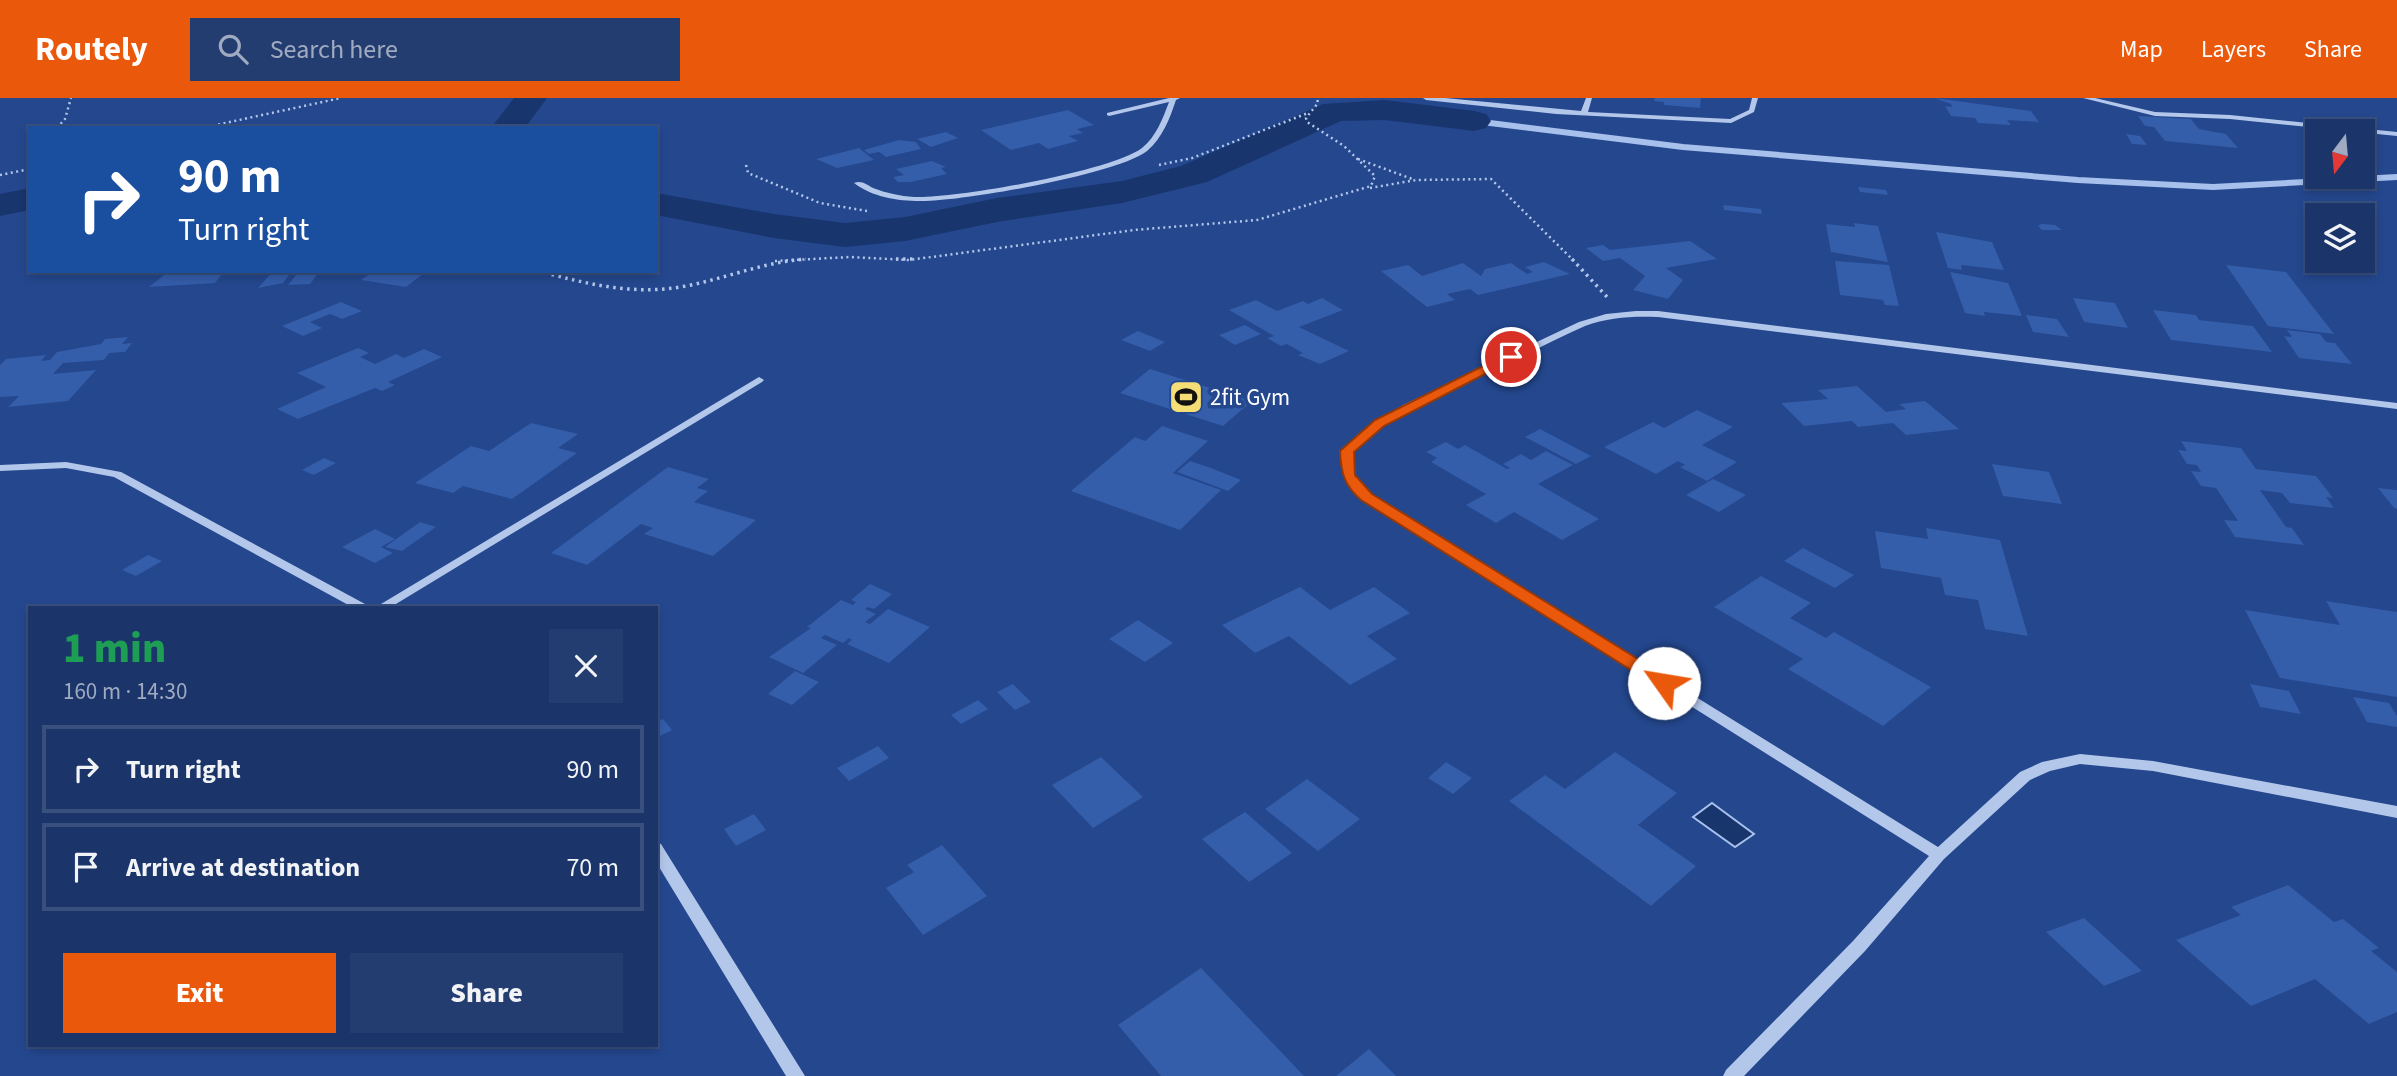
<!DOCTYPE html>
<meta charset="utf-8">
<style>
:root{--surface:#1b356a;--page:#243d70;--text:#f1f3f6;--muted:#a0abc1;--line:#39507e;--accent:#ea580c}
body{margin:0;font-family:"Source Sans 3",sans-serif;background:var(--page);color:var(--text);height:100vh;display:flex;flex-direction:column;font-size:26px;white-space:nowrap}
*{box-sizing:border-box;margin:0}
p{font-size:23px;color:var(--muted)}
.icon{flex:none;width:38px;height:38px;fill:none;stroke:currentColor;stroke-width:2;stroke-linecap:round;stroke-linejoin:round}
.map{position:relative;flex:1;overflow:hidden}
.details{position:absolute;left:28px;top:508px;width:630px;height:441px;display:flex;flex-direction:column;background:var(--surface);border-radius:0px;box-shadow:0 4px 10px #0003,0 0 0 2px var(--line)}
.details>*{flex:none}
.banner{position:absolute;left:28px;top:28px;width:630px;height:147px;border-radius:0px;box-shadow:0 4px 10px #0003,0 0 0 2px var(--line);background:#1a4fa0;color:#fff;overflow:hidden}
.needle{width:46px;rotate:196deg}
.controls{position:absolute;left:2305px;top:21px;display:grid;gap:14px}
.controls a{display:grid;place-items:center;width:70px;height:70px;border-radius:0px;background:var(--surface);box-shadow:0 4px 10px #0003,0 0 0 2px var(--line);font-size:35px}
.pin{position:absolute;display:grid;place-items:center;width:60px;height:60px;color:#fff;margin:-30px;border:4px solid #fff;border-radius:50%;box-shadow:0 2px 7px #0007}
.me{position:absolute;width:77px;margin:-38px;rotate:302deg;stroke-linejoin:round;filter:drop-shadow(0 0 5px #0008)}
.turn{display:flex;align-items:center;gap:24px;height:147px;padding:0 35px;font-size:32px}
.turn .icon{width:91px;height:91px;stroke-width:2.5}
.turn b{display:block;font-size:49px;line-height:60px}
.round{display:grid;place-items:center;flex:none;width:74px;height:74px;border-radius:0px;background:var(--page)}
.overview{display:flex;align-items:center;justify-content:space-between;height:119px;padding:0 35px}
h1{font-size:42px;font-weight:800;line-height:52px;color:#1e9e55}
.primary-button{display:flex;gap:14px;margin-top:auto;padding:14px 35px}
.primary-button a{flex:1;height:80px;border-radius:0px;background:var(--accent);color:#fff;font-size:28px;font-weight:800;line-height:80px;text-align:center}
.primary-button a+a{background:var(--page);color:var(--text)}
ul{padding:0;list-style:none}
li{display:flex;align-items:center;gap:21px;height:88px;margin:0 14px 10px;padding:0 21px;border:4px solid var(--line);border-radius:0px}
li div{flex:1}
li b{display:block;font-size:26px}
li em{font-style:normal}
header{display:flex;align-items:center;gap:42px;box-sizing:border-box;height:98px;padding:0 35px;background:var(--accent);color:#fff}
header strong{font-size:33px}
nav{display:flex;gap:38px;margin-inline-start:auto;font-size:24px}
.search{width:490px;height:63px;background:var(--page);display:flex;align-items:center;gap:18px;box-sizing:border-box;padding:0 24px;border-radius:0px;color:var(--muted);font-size:26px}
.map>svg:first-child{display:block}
.water{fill:#19356d;stroke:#a7c0ec;stroke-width:2}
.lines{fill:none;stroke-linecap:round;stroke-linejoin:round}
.stream{stroke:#a7c0ec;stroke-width:6}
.river{fill:#19356d;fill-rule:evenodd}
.building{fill:#345daa}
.path-far1{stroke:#b3c7eb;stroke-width:2.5;stroke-dasharray:2 3.5;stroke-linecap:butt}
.path{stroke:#b3c7eb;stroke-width:3.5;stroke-dasharray:2.5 4.5;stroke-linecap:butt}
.minor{fill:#b3c7eb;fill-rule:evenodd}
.route{fill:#ea580c;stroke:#983908;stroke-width:2}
.labels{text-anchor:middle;stroke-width:7;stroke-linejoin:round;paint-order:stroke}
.poi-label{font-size:23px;fill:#fff;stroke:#24478e;text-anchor:start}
</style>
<header>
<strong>Routely</strong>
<div class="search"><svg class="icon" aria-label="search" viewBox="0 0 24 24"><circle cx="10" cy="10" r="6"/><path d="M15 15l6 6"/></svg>Search here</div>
<nav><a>Map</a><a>Layers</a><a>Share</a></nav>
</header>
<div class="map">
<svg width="2397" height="978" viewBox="0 0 2397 978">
<rect width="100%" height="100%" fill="#24478e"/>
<path class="water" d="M 1712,705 L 1754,736 L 1735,749 L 1693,719 Z"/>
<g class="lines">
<path class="stream" d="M 1474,23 L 1683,49 L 2078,82 L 2213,89 L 2397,79"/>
<path class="river" d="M 514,0 L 547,0 L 525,30 L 491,30 Z
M 1385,2 L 1474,13 L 1486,16 L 1491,23 L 1486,30 L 1474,33 L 1385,22 L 1341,23 L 1207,84 L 1122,105 L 997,124 L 905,143 L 845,149 L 774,140 L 656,117 L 656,95 L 774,116 L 845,125 L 905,119 L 997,100 L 1122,83 L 1181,68 L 1323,6 Z
M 30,90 L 30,112 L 0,118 L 0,96 Z"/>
</g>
<path class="building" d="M 1655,0 L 1701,0 L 1700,10 L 1664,7 L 1664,4 L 1654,3 Z
M 1934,0 L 2031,13 L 2039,24 L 2007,22 L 2011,27 L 1978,25 L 1975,20 L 1951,18 L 1945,8 L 1952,9 L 1951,6 Z
M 1068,12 L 1094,27 L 1077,31 L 1083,35 L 1069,38 L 1078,43 L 1048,51 L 1039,45 L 1011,52 L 981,32 Z
M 2138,18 L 2191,21 L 2199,31 L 2226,36 L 2238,50 L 2165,43 L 2154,29 L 2145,28 Z
M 946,34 L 958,40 L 931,49 L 917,41 Z
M 2126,36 L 2140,38 L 2147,47 L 2132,46 Z
M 899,42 L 916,44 L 921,51 L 886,59 L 879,54 L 869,56 L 864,52 Z
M 859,50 L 874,62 L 837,70 L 816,61 Z
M 932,63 L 946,69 L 941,70 L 947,76 L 911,84 L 898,84 L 893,79 L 904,77 L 896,71 Z
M 1858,89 L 1886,92 L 1888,97 L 1860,94 Z
M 1723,107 L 1761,111 L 1762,116 L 1724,112 Z
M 1854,125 L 1878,128 L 1888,164 L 1831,154 L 1826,126 L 1855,129 Z
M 2041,126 L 2055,127 L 2062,132 L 2042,132 L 2038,128 Z
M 1936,134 L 1992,144 L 2004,172 L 1961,167 L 1962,172 L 1948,170 Z
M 1690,143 L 1717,161 L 1666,170 L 1683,182 L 1668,201 L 1633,192 L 1645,178 L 1620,160 L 1603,163 L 1586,150 L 1603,147 L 1610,152 Z
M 1835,163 L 1889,167 L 1899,208 L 1885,207 L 1883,202 L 1840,197 Z
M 1544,164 L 1570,176 L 1478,197 L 1470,191 L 1447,196 L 1455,202 L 1427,209 L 1381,173 L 1408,167 L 1422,178 L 1463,165 L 1481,178 L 1485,171 L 1511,165 L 1527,176 L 1533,174 L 1525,169 Z
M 2226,167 L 2286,174 L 2334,236 L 2268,228 Z
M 169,173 L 235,173 L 236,175 L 222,176 L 215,185 L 149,189 Z
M 273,173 L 320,173 L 310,186 L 288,187 L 297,176 L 289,177 L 283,185 L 258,190 Z
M 374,173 L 427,173 L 406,189 L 361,182 Z
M 1950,174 L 2008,185 L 2022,218 L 1984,214 L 1985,218 L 1965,215 Z
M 1322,200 L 1343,212 L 1299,229 L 1349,253 L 1320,266 L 1298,257 L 1303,255 L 1287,246 L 1281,248 L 1267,240 L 1274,238 L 1229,212 L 1256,202 L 1277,213 L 1303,203 L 1308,206 Z
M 2073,200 L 2115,205 L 2128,230 L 2084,224 Z
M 341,204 L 362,213 L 342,221 L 330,216 L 310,224 L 322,230 L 303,238 L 282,228 Z
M 2153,212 L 2196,217 L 2199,222 L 2253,228 L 2272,254 L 2171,242 Z
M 2026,217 L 2057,221 L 2069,239 L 2033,234 Z
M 1245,227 L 1261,236 L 1235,247 L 1219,237 Z
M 2287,232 L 2320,236 L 2326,244 L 2335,245 L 2352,266 L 2299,260 L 2284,238 L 2292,239 Z
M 1138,233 L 1165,244 L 1150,253 L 1121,242 Z
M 128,239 L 122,246 L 132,245 L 125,254 L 109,255 L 104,262 L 63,265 L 53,276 L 96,272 L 68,303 L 8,309 L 19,298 L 0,299 L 0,267 L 6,261 L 46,257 L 41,263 L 50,262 L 57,254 L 101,246 L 105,241 Z
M 358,250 L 369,255 L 360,259 L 375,266 L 396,256 L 404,260 L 424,251 L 442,259 L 388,284 L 395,287 L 382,293 L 375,290 L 298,321 L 277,311 L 326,289 L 297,275 Z
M 1150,271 L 1252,303 L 1223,328 L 1120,295 Z
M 1857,288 L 1886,314 L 1906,311 L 1899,306 L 1925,303 L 1959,331 L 1906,337 L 1893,325 L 1858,329 L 1852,323 L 1804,328 L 1781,305 L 1828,301 L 1818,292 Z
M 1697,312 L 1733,329 L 1702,347 L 1737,364 L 1707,383 L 1680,369 L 1685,367 L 1678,363 L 1656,376 L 1604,349 L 1653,324 L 1664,330 Z
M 531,325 L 578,336 L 558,350 L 577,355 L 512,401 L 463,388 L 453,395 L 415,385 L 471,348 L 489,353 Z
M 1162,328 L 1208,343 L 1173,375 L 1221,392 L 1180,432 L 1071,393 L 1135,339 L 1145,343 Z
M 1540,331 L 1591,358 L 1576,366 L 1525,339 Z
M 2181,343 L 2241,350 L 2256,371 L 2316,378 L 2333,400 L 2326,399 L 2334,410 L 2290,405 L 2282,395 L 2260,392 L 2286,429 L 2292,430 L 2304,447 L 2235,439 L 2224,422 L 2238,423 L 2216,390 L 2201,388 L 2191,373 L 2201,374 L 2197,367 L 2187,366 L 2178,352 L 2187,353 Z
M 1446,344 L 1458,351 L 1465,347 L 1507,371 L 1510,370 L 1503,366 L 1521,356 L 1531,362 L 1546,353 L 1573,367 L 1538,386 L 1599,421 L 1562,442 L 1514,414 L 1496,425 L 1466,407 L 1486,396 L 1431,364 L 1437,360 L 1426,354 Z
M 324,360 L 336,365 L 314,377 L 302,372 Z
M 1190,363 L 1211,370 L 1241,382 L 1228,393 L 1177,374 Z
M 1992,366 L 2049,374 L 2062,406 L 2003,398 Z
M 668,369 L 709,381 L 697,390 L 708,393 L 694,404 L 756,422 L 713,458 L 644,436 L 653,430 L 641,426 L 587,467 L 551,455 Z
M 1713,381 L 1746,397 L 1719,414 L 1686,397 Z
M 2378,390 L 2397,392 L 2397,411 L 2394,410 Z
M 420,424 L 436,429 L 402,453 L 385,449 Z
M 1926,430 L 2000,442 L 2028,538 L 1985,531 L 1978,502 L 1945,497 L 1941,480 L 1881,470 L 1875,433 L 1928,441 Z
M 375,431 L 395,441 L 381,449 L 393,455 L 375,465 L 342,449 Z
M 1803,450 L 1854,477 L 1835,490 L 1784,463 Z
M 148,457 L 162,463 L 136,478 L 122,472 Z
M 1761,478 L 1811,505 L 1790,520 L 1826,540 L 1834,534 L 1931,589 L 1883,628 L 1788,571 L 1803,561 L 1714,509 Z
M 870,486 L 892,496 L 874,511 L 868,509 L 865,511 L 876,516 L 865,524 L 870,526 L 888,511 L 930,529 L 889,565 L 847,546 L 852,542 L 849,540 L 843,545 L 825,537 L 821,540 L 837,547 L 803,575 L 769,559 L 811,530 L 807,529 L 841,502 L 853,507 L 856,504 L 851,502 Z
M 1300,489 L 1330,512 L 1374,489 L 1410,515 L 1367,538 L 1397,561 L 1350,587 L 1289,538 L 1255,555 L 1222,527 Z
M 2326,503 L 2397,514 L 2397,599 L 2280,580 L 2245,512 L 2340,527 Z
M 1138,522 L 1173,545 L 1145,564 L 1109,541 Z
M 795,573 L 819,584 L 792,607 L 768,596 Z
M 1013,586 L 1031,604 L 1015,612 L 997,594 Z
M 2250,586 L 2289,593 L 2301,616 L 2260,609 Z
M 2353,599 L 2389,605 L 2397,618 L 2397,629 L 2367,624 Z
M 978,602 L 988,611 L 961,626 L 951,617 Z
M 663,621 L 672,632 L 658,639 L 656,624 Z
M 878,648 L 889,660 L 849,683 L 837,670 Z
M 1615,654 L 1677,695 L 1638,727 L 1696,768 L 1651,808 L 1509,703 L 1545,677 L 1565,691 Z
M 1101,659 L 1143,699 L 1093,730 L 1052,687 Z
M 1446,664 L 1472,680 L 1453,696 L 1428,680 Z
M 1307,681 L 1360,721 L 1318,753 L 1265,711 Z
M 1245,714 L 1292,755 L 1249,784 L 1202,741 Z
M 754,716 L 766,732 L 736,748 L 724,731 Z
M 942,747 L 987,798 L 923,837 L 886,790 L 914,774 L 907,767 Z
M 2288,787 L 2334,824 L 2343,821 L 2379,850 L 2371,853 L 2397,874 L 2397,914 L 2369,926 L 2315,881 L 2251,908 L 2176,842 L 2241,817 L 2231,809 Z
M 2084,820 L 2142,873 L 2104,888 L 2046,834 Z
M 1201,870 L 1304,978 L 1161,978 L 1118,927 Z
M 1369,951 L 1396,978 L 1336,978 Z"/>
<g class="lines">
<path class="path-far1" d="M 57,30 L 65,21 L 71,0
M 202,30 L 341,0
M 1358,61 L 1415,82
M 746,67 L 748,75 L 820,105 L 867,113
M 1159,67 L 1192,60 L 1308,15
M 0,77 L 30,71
M 1370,90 L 1416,82 L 1491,81 L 1574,163
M 775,163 L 850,159 L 909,162 L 1134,132 L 1257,122 L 1371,88 L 1375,78 L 1344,48 L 1307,24 L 1306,20 L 1318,5 L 1317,0"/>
<path class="path" d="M 896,161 L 914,161
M 1572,161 L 1608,200
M 538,173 C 588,186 634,198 686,188 C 727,180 764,164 806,161"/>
<path class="minor" d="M 1169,0 L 1180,0 L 1176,2 C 1170,20 1162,41 1147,53 C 1118,76 960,104 920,103 C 898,103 872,99 854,85 C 861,82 866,86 873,90 C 886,95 900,98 914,99 C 955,101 1112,73 1142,50 C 1156,39 1163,20 1169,4 L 1109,18 L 1107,17 L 1107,15 Z
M 1423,0 L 1445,0 L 1581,13 L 1586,0 L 1592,0 L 1588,14 L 1730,21 L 1749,12 L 1752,0 L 1758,0 L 1754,14 L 1731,25 L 1556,16 L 1426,2 Z
M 2083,0 L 2095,0 L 2155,14 L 2230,17 L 2397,34 L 2397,38 L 2230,21 L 2155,18 Z
M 1636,213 L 1658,213 L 2397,305 L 2397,311 L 1658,219 C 1633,218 1609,219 1585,228 C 1562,238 1540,250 1517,260 C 1460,285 1396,309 1352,354 C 1352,372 1357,384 1370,397 L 1938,749 L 2020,674 L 2042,664 L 2080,656 L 2153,663 L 2397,708 L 2397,720 L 2153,673 L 2080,666 L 2050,673 L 2030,682 L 1944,761 L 1865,853 L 1744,978 L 1723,978 L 1726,972 L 1853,843 L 1929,758 L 1362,401 C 1348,387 1341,373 1342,353 L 1357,337 L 1403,307 L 1579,224 L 1606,216 Z
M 759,279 L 764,282 L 762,284 L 391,509 L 376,509 Z
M 66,364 L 121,374 L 365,506 L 367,509 L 352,509 L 114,379 L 66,370 L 0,373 L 0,367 Z
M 656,744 L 661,746 L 805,978 L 786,978 L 656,764 Z"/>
</g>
<path class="route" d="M 1507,256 L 1518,259 L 1384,328 L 1354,354 L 1355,377 L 1372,396 L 1670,581 L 1673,585 L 1670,589 L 1658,589 L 1361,402 C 1344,387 1341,375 1340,353 L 1375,322 Z"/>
<defs>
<g id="stadium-square" transform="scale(1.75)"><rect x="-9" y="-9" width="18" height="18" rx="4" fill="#f6de76" stroke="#24478e"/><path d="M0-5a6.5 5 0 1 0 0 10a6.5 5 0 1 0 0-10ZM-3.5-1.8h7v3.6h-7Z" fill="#111"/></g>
</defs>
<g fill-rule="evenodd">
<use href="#stadium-square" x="1186" y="299"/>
</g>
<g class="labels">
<g class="poi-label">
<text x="1210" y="307">2fit Gym</text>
</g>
</g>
</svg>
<div class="controls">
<a><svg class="needle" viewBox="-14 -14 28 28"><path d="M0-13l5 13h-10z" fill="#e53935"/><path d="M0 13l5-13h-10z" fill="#a0abc1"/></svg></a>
<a><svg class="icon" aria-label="layers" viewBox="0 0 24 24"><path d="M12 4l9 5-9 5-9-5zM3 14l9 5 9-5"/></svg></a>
</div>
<div class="pin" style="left:1511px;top:259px;background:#d93025"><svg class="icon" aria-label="arrive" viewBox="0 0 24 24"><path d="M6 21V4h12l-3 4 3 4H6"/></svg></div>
<svg class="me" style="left:1664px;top:585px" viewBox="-20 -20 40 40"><circle r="19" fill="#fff"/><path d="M0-13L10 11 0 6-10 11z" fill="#ea580c"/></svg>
<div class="banner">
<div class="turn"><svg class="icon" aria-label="right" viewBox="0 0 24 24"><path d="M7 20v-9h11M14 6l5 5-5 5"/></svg><div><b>90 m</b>Turn right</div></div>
</div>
<section class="details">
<div class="overview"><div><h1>1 min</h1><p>160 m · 14:30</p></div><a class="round"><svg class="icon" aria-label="close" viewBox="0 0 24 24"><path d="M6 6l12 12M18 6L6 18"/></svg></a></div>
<ul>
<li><svg class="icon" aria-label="right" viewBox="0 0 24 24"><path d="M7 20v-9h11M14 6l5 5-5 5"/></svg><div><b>Turn right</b></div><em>90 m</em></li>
<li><svg class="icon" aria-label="arrive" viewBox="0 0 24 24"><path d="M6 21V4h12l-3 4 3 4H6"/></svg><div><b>Arrive at destination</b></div><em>70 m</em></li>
</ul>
<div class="primary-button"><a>Exit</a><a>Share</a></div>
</section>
</div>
